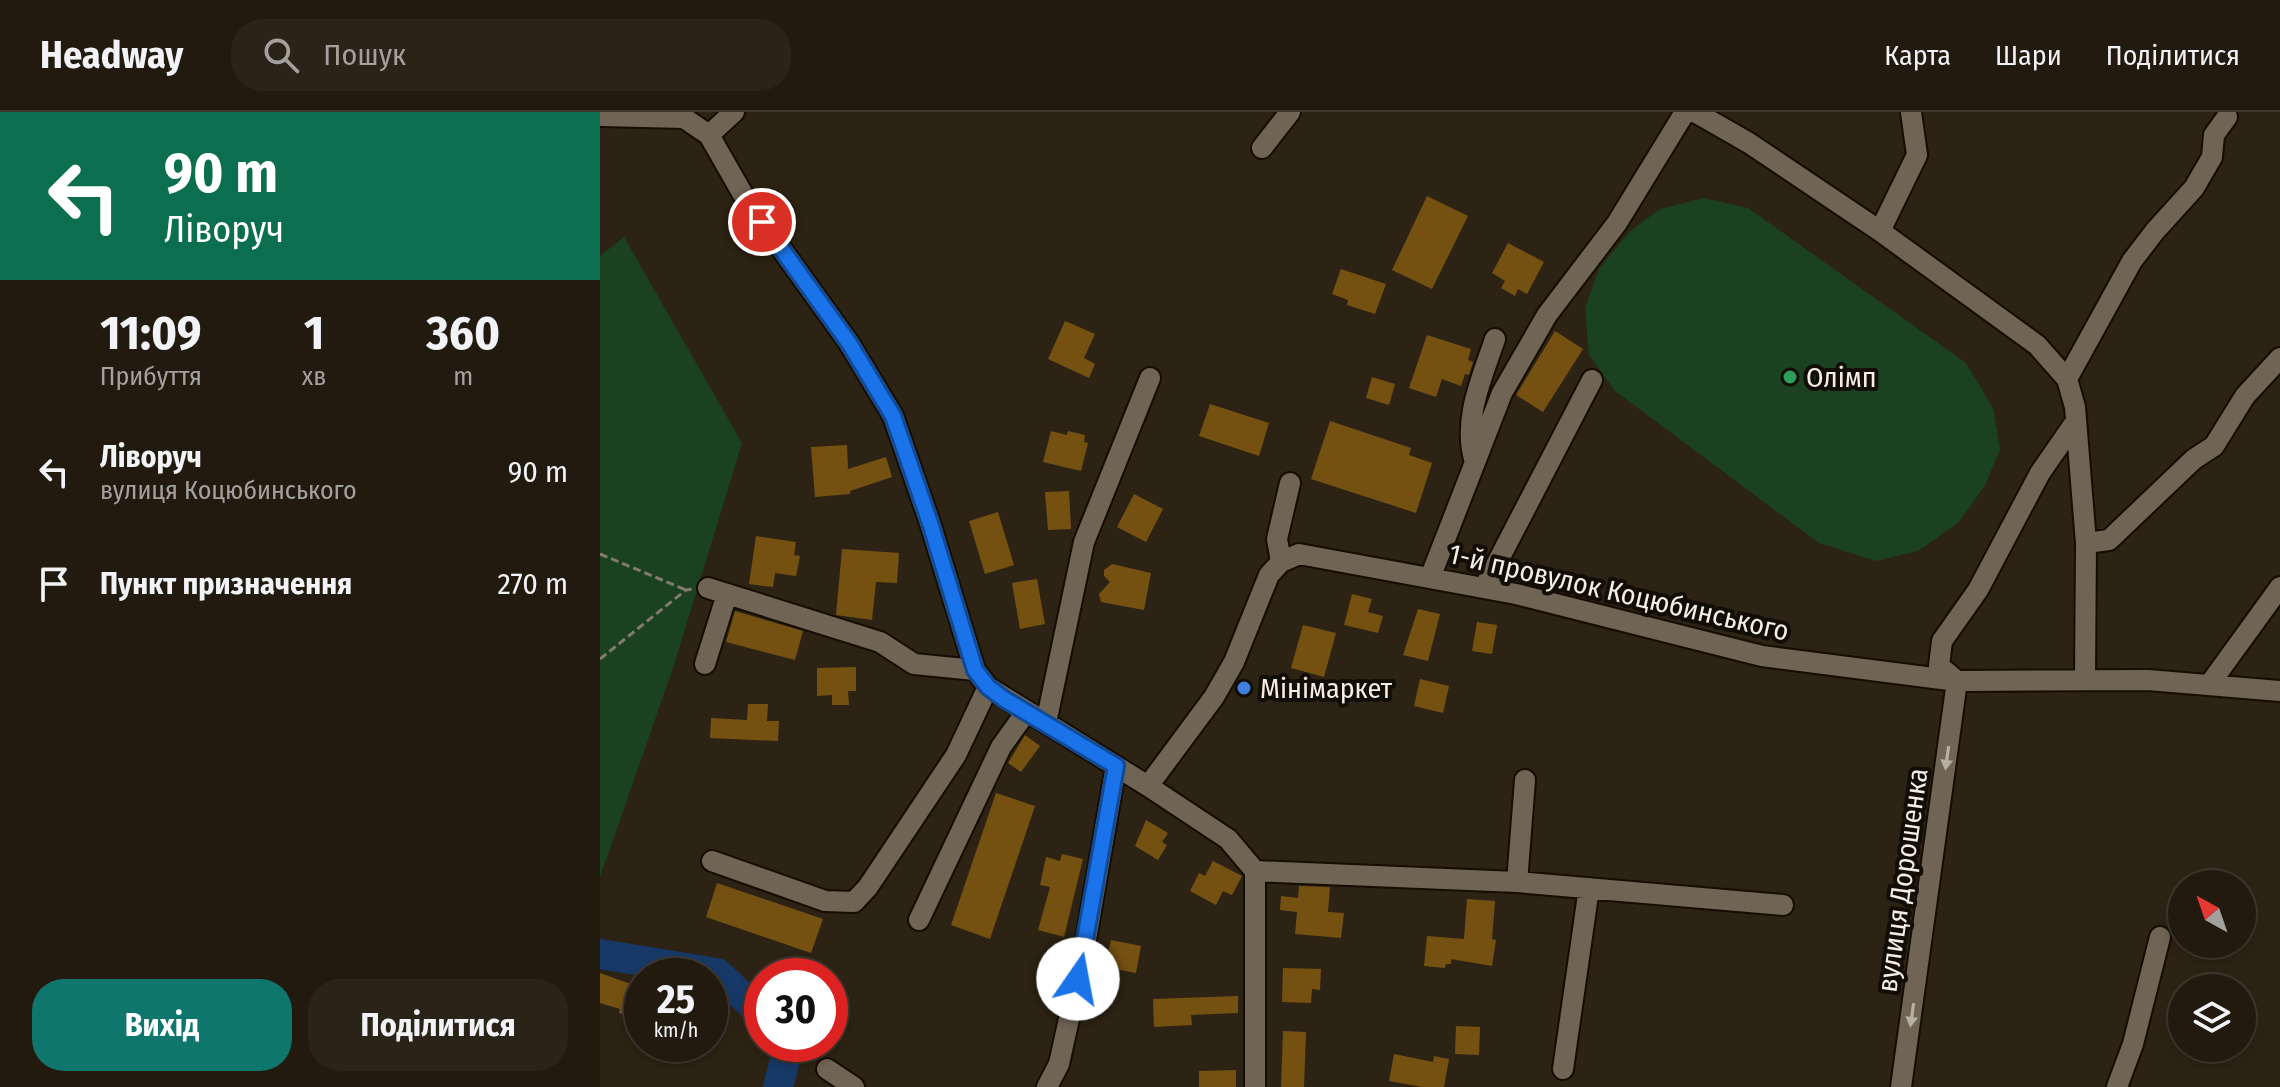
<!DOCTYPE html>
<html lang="uk">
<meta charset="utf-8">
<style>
:root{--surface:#221a0f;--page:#2a2318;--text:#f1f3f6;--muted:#a2a19e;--line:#3f382f;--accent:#0f766e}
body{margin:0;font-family:"Fira Sans Condensed",sans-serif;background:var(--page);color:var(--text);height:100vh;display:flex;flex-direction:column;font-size:30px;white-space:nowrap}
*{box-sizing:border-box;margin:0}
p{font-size:26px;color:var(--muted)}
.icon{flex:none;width:44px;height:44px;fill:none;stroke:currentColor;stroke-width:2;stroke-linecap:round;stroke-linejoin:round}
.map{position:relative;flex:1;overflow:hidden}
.panel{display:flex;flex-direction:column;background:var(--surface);width:600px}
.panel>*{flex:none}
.top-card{background:#0b6e4f;color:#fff;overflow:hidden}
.needle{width:52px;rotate:320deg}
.tools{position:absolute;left:1568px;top:758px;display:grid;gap:16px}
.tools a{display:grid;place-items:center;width:88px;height:88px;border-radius:50%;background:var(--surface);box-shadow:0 4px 12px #0003,0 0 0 2px var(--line);font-size:40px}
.speed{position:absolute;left:24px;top:846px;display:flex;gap:16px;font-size:40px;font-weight:700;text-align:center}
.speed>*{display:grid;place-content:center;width:104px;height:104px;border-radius:50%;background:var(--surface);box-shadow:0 4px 12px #0003,0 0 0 2px var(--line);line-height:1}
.speed small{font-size:20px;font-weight:400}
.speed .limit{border:12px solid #d22;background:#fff;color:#111}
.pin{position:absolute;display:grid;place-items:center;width:68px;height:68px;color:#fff;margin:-34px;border:4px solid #fff;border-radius:50%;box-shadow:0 2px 8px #0007}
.me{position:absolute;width:88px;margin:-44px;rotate:12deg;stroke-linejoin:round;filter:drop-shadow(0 0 6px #0008)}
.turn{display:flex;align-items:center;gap:28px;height:168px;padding:0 32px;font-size:36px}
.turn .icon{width:104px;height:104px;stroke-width:2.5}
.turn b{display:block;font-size:56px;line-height:68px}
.eta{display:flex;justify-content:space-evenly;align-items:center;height:136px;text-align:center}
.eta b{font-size:48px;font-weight:700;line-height:56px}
.action{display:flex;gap:16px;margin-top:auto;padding:16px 32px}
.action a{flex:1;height:92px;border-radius:32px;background:var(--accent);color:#fff;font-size:32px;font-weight:700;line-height:92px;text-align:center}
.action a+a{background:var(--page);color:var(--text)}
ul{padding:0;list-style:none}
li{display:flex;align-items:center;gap:24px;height:112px;padding:0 32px}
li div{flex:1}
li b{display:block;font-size:30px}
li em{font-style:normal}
header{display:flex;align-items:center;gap:48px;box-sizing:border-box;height:112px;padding:0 40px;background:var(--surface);border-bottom:2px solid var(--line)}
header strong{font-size:38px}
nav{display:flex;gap:44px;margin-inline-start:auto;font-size:28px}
.search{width:560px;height:72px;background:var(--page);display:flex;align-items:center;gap:20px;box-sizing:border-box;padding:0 28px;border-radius:32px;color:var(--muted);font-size:30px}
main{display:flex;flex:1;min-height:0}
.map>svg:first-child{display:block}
.green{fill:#1a4220}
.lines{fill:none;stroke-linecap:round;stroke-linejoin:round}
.river{stroke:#173967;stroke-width:30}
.building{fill:#755111}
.minor-casing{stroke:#150c02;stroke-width:24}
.path{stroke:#837a6e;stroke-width:3;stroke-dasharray:8 4;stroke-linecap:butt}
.minor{stroke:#706454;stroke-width:20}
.oneway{fill:#b9b0a4}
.route-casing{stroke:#114b97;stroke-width:20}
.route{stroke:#1a73e8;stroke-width:14}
.leisure-dot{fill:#2e9e5b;stroke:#120d07;stroke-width:3}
.shop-dot{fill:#3f7fe0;stroke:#120d07;stroke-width:3}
.labels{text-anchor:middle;stroke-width:8;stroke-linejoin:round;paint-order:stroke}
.poi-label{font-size:28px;fill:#f5eee5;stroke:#120d07;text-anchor:start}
.street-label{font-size:28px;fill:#f5eee5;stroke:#120d07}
</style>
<header>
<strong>Headway</strong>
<div class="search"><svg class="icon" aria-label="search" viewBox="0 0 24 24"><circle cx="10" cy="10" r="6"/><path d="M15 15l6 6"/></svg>Пошук</div>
<nav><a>Карта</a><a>Шари</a><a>Поділитися</a></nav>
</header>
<main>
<section class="panel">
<div class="top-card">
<div class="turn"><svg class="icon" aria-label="left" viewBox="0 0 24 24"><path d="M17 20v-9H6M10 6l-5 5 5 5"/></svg><div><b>90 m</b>Ліворуч</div></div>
</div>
<div class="eta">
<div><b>11:09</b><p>Прибуття</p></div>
<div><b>1</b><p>хв</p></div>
<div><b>360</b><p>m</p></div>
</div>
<ul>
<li><svg class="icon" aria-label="left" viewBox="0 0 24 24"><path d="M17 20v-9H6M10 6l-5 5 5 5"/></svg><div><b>Ліворуч</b><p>вулиця Коцюбинського</p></div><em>90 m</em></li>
<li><svg class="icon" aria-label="arrive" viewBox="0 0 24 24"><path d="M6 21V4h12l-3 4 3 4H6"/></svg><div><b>Пункт призначення</b></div><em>270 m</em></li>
</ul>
<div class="action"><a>Вихід</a><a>Поділитися</a></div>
</section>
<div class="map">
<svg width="1680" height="975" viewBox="0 0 1680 975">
<rect width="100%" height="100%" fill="#2d2314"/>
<path class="green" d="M 1104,86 L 1148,96 L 1366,251 L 1393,296 L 1400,338 L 1384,375 L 1359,410 L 1318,439 L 1276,449 L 1219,431 L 1015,279 L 989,243 L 985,196 L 999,157 L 1030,119 L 1060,97 Z
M 24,125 L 142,331 L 73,556 L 0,765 L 0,144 Z"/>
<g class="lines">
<path class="river" d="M 0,842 L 117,861 L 162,902
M 178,975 L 189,932"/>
</g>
<path class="building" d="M 827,84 L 868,104 L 832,177 L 792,158 Z
M 908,131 L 944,150 L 927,182 L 918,177 L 915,184 L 901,176 L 905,169 L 892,161 Z
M 741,157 L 786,172 L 775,202 L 747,193 L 748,188 L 732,182 Z
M 465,209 L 495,222 L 484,246 L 495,252 L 489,266 L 448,247 Z
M 955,219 L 983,237 L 943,300 L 916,283 Z
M 827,223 L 871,237 L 868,248 L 873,250 L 869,263 L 865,262 L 861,274 L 842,267 L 836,285 L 809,276 Z
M 772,265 L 795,272 L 789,293 L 766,286 Z
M 610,292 L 669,311 L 659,344 L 599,324 Z
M 730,309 L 811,336 L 809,343 L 832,351 L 816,401 L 711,367 Z
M 451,319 L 467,323 L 468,319 L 485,323 L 484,330 L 488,331 L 481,359 L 443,350 Z
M 247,333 L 248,357 L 286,345 L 292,365 L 250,379 L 250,382 L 215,385 L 211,335 Z
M 469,379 L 471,417 L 448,418 L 445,380 Z
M 534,382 L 563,397 L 546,430 L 517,415 Z
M 398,400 L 414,453 L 385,462 L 369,409 Z
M 156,424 L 196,430 L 194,443 L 200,444 L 196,464 L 175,461 L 173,475 L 149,472 Z
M 242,437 L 299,441 L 297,471 L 276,470 L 272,508 L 236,503 Z
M 512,452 L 551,461 L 544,498 L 501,490 L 499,482 L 510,470 L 504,464 L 504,458 Z
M 437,467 L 445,512 L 420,517 L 412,471 Z
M 752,482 L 772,487 L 768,500 L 783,504 L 778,521 L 744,513 Z
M 818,497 L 840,502 L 828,549 L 803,543 Z
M 135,499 L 203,519 L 195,548 L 126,530 Z
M 877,510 L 897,513 L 892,542 L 872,539 Z
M 703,513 L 736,521 L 724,565 L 691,556 Z
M 256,555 L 256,579 L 248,579 L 249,593 L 232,593 L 232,583 L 217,584 L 217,556 Z
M 820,567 L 849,574 L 843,601 L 814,594 Z
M 148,592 L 168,592 L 167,609 L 179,609 L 178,629 L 110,626 L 111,606 L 147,608 Z
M 425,623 L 440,634 L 421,660 L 408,651 Z
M 396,681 L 435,694 L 390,827 L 351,813 Z
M 546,708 L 568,721 L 562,730 L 567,733 L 558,748 L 535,734 Z
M 462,742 L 483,747 L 464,825 L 438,818 L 450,775 L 440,773 L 446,745 L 460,749 Z
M 613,749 L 642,764 L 632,783 L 623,779 L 616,793 L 590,779 L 599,761 L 605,764 Z
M 117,771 L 223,807 L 211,841 L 106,805 Z
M 699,774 L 730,775 L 728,800 L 744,801 L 741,826 L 695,822 L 697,800 L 680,798 L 681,784 L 698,786 Z
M 867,787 L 895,789 L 892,827 L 896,828 L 892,854 L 851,847 L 851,852 L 846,852 L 845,856 L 824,854 L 827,824 L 864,827 Z
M 511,828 L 541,834 L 536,861 L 505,855 Z
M 683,856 L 721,857 L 720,878 L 712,877 L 711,891 L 682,890 Z
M 0,861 L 42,876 L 42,908 L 19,901 L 20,897 L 0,891 Z
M 638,884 L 638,901 L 591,903 L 592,913 L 554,915 L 553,887 Z
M 856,914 L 880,915 L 879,943 L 855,942 Z
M 683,919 L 706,920 L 704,975 L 681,975 Z
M 794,942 L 833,950 L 834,944 L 849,947 L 844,975 L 822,975 L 789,969 Z
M 636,958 L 636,975 L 599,975 L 599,959 Z"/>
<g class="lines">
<g class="minor-casing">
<path id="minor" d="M 1095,0 L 1149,31 L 1280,119 L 1437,233 L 1467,267 L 1475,295 L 1486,431 L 1485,568
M 0,4 L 84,6 L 109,23 L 145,86 L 249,231 L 293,304 L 330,411 L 375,558 L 388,575 L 548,674 L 628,727 L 655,759 L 655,975
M 109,23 L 134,0
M 662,36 L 690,0
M 1280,119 L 1317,43 L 1311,0
M 1467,267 L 1532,149 L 1555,119 L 1594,76 L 1612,45 L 1614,23 L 1627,5
M 874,347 C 863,306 882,266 895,227
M 1486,431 L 1509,428 L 1594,347 L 1614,334 L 1645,284 L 1680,246
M 681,450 L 677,427 L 690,371
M 830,466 L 902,281 L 947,203 L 1017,111 L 1085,0
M 108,476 L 280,530 L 314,552 L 375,558
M 884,476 L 992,268
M 105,552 L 127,482
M 1609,573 L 1680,475
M 446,611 L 484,430 L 550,266
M 548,674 L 614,585 L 634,550 L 669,463 L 681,450 L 699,442 L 916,482 L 1162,544 L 1357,569 L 1548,568 L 1680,579
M 112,749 L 225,789 L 254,790 L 268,775 L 356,643 L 388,575
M 655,759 L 917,770 L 1183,793
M 917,770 L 925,668
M 319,808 L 401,635 L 426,600
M 227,957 L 254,975
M 963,957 L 989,776
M 447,975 L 459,952 L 484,839 L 516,654
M 1301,975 L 1357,569 L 1339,554 L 1342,529 L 1378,478 L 1440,361 L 1476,309
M 1517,975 L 1533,932 L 1560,825"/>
</g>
<path class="path" d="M 0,442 L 86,478
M 0,547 L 86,478 L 92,477"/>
<use href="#minor" class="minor"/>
</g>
<defs><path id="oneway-solid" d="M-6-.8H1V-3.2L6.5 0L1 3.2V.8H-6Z" transform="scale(2)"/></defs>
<g class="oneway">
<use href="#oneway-solid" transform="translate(1347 646) rotate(98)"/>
<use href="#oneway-solid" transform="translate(1312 903) rotate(98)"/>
</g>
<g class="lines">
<g class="route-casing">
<path id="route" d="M 162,110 L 249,231 L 293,304 L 330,411 L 375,558 L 388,575 L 404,587 L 516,654 L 478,867"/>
</g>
<use href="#route" class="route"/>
</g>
<circle class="leisure-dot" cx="1190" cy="265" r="8"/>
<circle class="shop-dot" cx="644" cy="576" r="8"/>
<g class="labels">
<g class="poi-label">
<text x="1206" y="275">Олімп</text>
<text x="660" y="586">Мінімаркет</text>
</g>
<g class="street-label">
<text transform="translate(1019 480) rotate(13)" y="10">1-й провулок Коцюбинського</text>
<text transform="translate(1302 768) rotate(-82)" y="10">вулиця Дорошенка</text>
</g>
</g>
</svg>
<div class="tools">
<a><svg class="needle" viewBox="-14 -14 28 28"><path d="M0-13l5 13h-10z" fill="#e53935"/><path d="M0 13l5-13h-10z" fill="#a2a19e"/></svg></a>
<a><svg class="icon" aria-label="layers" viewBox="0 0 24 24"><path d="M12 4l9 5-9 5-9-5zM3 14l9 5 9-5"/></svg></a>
</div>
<div class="speed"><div>25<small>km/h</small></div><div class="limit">30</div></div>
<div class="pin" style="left:162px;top:110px;background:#d93025"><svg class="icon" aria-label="arrive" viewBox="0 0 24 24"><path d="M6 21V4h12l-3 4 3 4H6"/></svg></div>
<svg class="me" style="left:478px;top:867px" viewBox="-20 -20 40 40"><circle r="19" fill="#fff"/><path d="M0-13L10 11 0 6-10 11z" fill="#1a73e8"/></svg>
</div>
</main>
